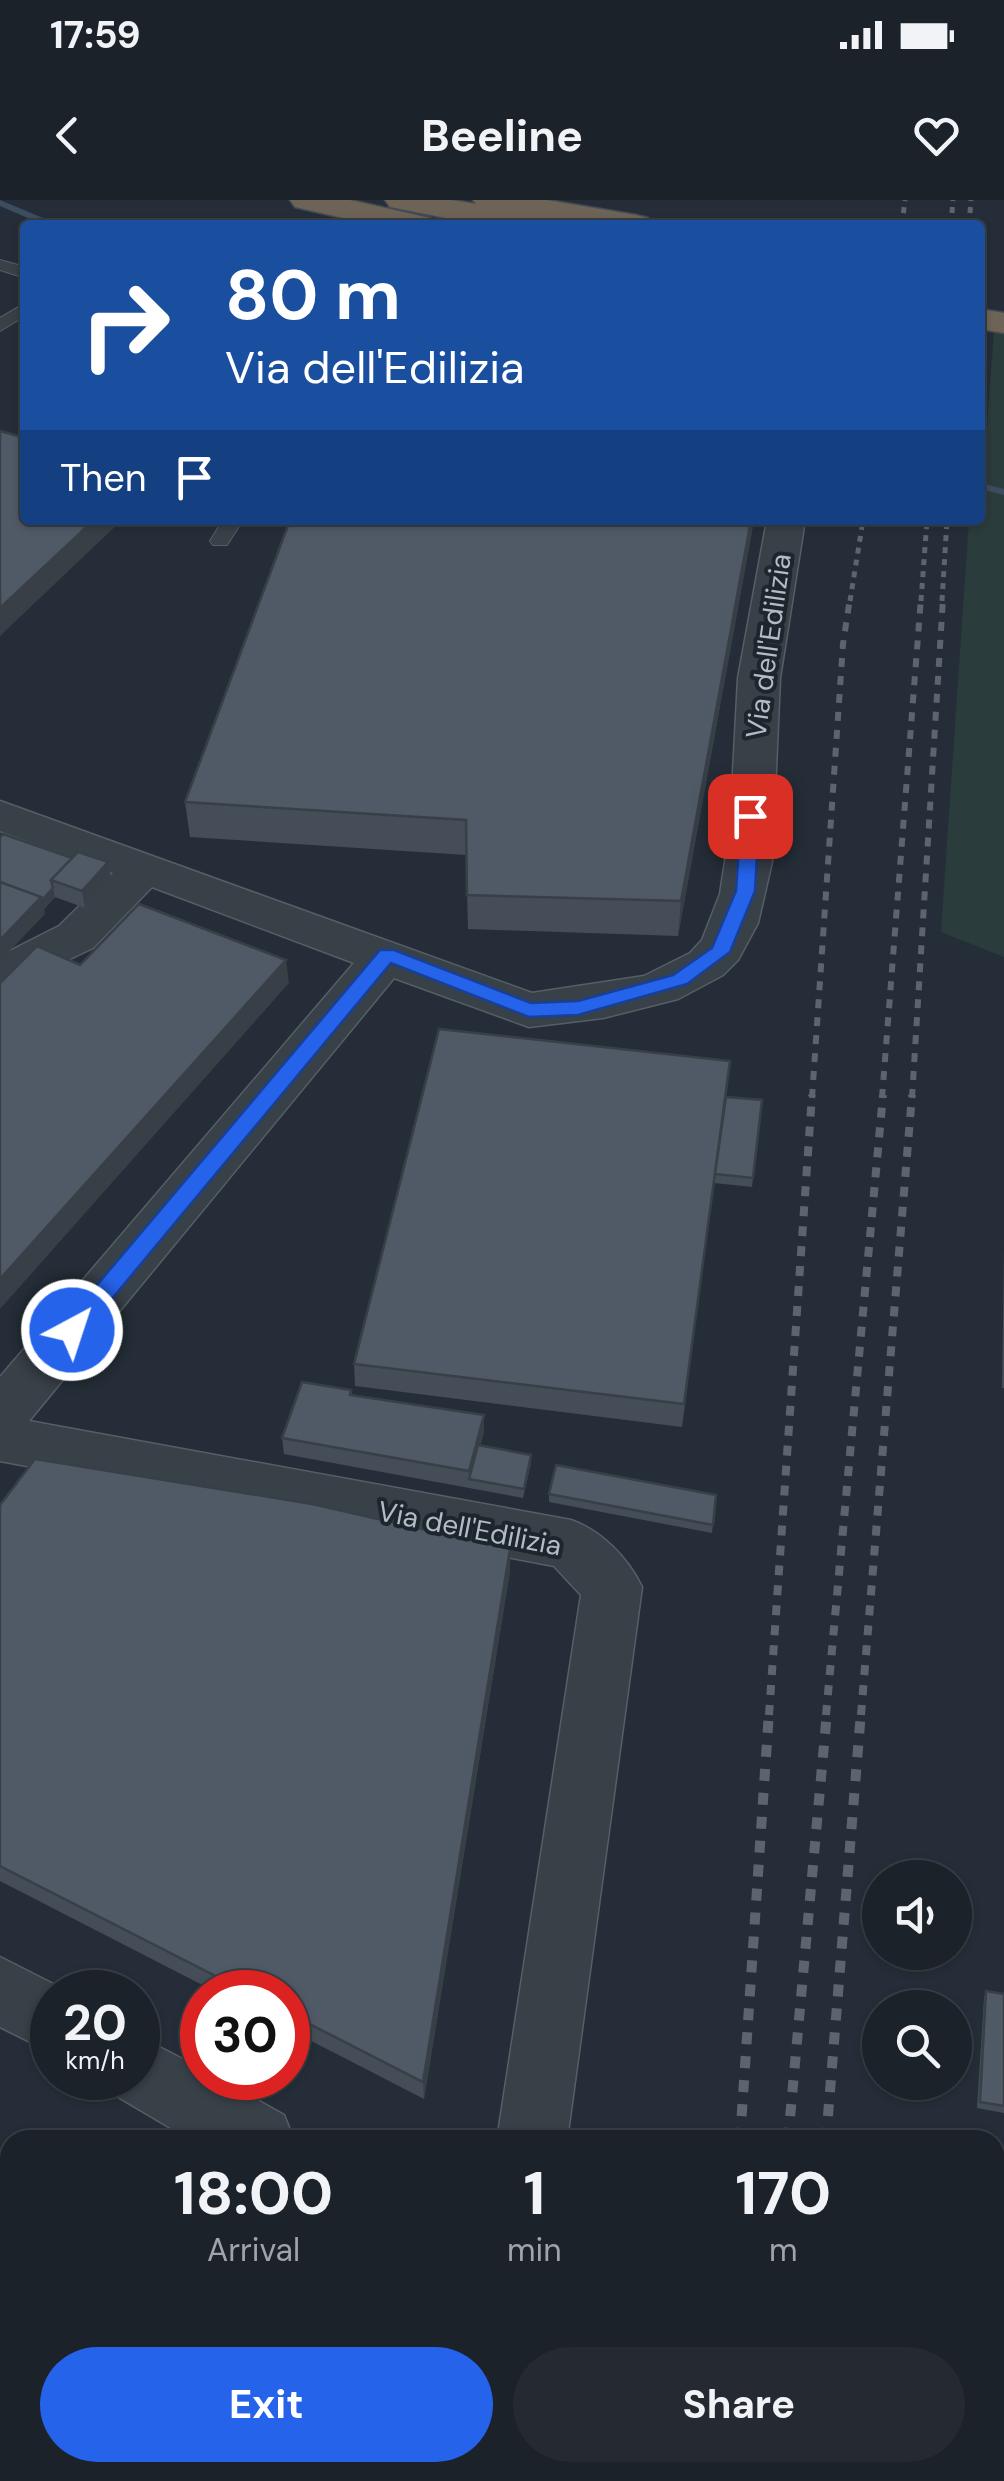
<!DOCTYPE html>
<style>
:root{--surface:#1c222a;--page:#252a32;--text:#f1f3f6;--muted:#a0a4a8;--line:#3a3f47;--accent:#2563eb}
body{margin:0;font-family:"DM Sans",sans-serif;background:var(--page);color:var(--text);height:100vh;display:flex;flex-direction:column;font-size:38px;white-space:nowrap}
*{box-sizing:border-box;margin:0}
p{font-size:32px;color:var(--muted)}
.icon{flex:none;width:55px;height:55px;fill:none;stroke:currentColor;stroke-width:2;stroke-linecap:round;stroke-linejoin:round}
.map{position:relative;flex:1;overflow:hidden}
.drawer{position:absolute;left:0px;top:1930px;width:1005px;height:352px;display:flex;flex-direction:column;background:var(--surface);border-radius:30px 30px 0 0;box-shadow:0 2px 8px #0004,0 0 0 2px var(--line)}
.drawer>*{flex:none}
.guide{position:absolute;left:20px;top:20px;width:965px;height:305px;border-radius:10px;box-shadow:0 2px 8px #0004,0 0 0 2px var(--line);background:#1a4fa0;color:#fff;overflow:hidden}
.fabs{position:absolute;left:862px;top:1660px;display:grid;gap:20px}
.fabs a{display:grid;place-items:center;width:110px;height:110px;border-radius:50%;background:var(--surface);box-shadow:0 2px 8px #0004,0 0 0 2px var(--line);font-size:50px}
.speed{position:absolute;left:30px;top:1770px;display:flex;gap:20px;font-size:50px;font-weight:700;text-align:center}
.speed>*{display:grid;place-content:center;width:130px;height:130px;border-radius:50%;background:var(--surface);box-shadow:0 2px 8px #0004,0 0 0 2px var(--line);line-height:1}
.speed small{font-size:25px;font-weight:400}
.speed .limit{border:15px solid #d22;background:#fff;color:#111}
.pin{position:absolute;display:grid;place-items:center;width:85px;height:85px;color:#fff;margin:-42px;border-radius:20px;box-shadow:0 5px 15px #0006}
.me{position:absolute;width:110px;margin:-55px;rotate:40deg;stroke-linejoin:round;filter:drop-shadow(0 0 8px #0008)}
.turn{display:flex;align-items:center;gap:35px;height:210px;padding:0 40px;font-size:45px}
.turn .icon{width:130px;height:130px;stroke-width:2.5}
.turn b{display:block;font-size:70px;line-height:85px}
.then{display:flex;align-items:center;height:95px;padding:0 40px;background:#0003;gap:20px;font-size:38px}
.eta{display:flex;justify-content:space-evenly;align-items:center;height:170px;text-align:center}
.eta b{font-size:60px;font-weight:700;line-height:70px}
.button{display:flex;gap:20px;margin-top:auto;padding:20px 40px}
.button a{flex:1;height:115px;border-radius:60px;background:var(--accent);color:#fff;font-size:40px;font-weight:700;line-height:115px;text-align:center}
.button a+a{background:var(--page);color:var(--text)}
.status{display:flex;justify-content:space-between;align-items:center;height:70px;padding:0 50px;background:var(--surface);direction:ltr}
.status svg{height:28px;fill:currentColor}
header{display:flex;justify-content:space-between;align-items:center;height:130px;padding:0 40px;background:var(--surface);font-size:45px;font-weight:700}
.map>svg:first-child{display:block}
.green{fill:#2a3c3b}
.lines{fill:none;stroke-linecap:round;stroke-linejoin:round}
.stream{fill:#3c4d5f;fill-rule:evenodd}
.lane-casing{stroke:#565e66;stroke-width:2}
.street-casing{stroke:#565e66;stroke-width:3}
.highway-casing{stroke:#434b53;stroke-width:3}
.lane{fill:#384048;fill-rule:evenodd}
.street{fill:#384048;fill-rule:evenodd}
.highway{fill:#6d6356;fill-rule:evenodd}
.rail-far3{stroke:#5b646f;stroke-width:5;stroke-dasharray:6 6;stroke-linecap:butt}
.rail-far2{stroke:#5b646f;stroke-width:6;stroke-dasharray:9 9;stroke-linecap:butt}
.rail-far1{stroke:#5b646f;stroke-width:8;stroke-dasharray:10 10;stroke-linecap:butt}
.rail{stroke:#5b646f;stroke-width:10;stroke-dasharray:12 12;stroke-linecap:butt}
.wall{fill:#454d58}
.shaded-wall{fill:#383f47}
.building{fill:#505a66;stroke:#383f47;stroke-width:2.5}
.route{fill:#2563eb;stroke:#184099;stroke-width:2.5}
.labels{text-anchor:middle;stroke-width:8;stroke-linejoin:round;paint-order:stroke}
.street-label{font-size:28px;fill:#b3bbc4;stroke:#1d252d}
</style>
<div class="status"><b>17:59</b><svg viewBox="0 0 49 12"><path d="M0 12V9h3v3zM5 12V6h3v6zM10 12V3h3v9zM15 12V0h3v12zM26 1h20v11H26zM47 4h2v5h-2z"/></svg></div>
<header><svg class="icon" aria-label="back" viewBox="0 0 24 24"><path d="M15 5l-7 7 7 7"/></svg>Beeline<svg class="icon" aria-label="heart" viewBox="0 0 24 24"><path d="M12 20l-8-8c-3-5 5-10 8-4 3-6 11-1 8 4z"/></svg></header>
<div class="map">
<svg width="1004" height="2281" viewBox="0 0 1004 2281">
<rect width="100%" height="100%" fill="#252e38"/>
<path class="green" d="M 994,131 L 1004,133 L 1004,757 L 941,732 L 969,320 L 980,320 Z"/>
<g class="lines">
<path class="stream" d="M 0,0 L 55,23 L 56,25 L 44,25 L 0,6 Z
M 980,283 L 1004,289 L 1004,295 L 980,289 Z"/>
<g class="lane-casing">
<path id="lane" d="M 0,60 L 25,67 L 25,78 L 0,70 Z
M 25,103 L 25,116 L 0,131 L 0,118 Z
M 223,320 L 243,320 L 227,345 L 213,345 L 210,341 Z"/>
</g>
<g class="street-casing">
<path id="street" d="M 767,320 L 805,320 L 780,478 L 772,662 L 758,723 L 738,760 L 723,775 L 678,799 L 603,818 L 529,827 L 394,778 L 29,1221 L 571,1320 C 602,1331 628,1358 642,1387 L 567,1940 L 497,1940 L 581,1395 L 554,1366 L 0,1261 L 0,1177 L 354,763 L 152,687 L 93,748 L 0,792 L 0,756 L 59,726 L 113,673 L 0,631 L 0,601 L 532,793 L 644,776 L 690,753 L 702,740 L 720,694 L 730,629 L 738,478 Z
M 0,1757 L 69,1792 L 52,1792 L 52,1853 L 0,1827 Z
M 138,1836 L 202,1869 L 202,1878 L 218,1878 L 284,1915 L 294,1940 L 191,1940 L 113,1894 L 106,1878 L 138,1878 Z"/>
</g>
<g class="highway-casing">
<path id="highway" d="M 290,0 L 350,0 L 430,18 L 434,25 L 374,25 L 295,7 Z
M 385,0 L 452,0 L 476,4 L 473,0 L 547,0 L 636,15 L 648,18 L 652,25 L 578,25 L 540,18 L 543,25 L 481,25 L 390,7 Z
M 980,109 L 1004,113 L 1004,133 L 980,129 Z"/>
</g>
<use href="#lane" class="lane"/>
<use href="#street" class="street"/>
<use href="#highway" class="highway"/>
<path class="rail-far3" d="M 902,25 L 905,0
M 951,25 L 953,0
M 969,25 L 971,0
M 850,401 L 863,320
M 921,401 L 927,320
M 942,401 L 947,320"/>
<path class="rail-far2" d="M 812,898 L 843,444 L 850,398
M 882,898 L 921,398
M 912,898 L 943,398"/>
<path class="rail-far1" d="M 769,1515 L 812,895
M 826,1515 L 883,895
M 861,1515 L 912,895"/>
<path class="rail" d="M 740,1940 L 769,1512
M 788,1940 L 827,1512
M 826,1940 L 861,1512
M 710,2281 L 711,2272
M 759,2281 L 760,2272
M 801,2281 L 802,2272"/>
</g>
<path class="wall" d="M 754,320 L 678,736 L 468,729 L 466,655 L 190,637 L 185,602 Z
M 0,637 L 72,658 L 108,662 L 111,679 L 85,708 L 55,697 L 44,709 L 45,714 Z
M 726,897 L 762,900 L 752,987 L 714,983 L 682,1227 L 355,1186 L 354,1164 Z
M 1004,1051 L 1004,1188 L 1002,1188 Z
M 351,1190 L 352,1196 L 484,1232 L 480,1245 L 531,1263 L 523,1298 L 284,1254 L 282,1238 Z
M 549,1294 L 716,1295 L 712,1333 L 549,1302 Z
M 0,1305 L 510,1371 L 424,1899 L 288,1829 L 288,1792 L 216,1792 L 0,1681 Z
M 986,1791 L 1004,1794 L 1004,1913 L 977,1908 L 984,1798 Z"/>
<path class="shaded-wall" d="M 94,320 L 122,320 L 0,436 L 0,408 Z
M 751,320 L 754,320 L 678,736 L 681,701 Z
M 108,662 L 111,679 L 85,708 L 82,691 Z
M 53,688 L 55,697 L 44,709 L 45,714 L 0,761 L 0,740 L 41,697 Z
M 286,760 L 289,783 L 0,1109 L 0,1079 Z
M 484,1215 L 484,1232 L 471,1279 L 469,1279 L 469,1271 Z
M 510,1349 L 510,1371 L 424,1899 L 423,1882 Z"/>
<path class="building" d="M 0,231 L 25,238 L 25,320 L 94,320 L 0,408 Z
M 290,320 L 751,320 L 681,701 L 467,695 L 466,620 L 185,602 Z
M 3,634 L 72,658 L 51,680 L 53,688 L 42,700 L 41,697 L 0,682 L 0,637 Z
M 78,652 L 108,662 L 82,691 L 51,680 Z
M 0,682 L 41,697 L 0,740 Z
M 139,704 L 286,760 L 0,1079 L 0,783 L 37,746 L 80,765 Z
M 439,829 L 730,861 L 684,1204 L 354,1164 Z
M 726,897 L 762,900 L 753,978 L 715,974 Z
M 302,1182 L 351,1190 L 350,1195 L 484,1215 L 469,1271 L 282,1238 Z
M 478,1245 L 531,1255 L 524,1289 L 469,1279 Z
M 35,1259 L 312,1304 L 510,1349 L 423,1882 L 288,1813 L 288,1792 L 247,1792 L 0,1666 L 0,1305 Z
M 556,1265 L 716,1295 L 713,1325 L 549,1294 Z
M 986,1791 L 1004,1794 L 1004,1906 L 980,1902 Z
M 460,2280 L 510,2281 L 460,2281 Z"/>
<path class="route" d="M 750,610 L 759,616 L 755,691 L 730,752 L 687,784 L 578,815 L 529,817 L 391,763 L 81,1136 L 64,1136 L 61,1130 L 64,1124 L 380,750 L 394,750 L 531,803 L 578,801 L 673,775 L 712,748 L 736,691 L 741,616 Z"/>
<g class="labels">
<g class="street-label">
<text transform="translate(768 446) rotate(-82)" y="10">Via dell'Edilizia</text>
<text transform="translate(470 1328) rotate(11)" y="10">Via dell'Edilizia</text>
</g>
</g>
</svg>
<div class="fabs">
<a><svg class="icon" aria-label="sound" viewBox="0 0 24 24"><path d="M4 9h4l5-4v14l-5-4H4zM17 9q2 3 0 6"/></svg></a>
<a><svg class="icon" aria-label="search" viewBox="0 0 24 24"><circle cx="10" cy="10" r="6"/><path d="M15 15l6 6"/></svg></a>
</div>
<div class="speed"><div>20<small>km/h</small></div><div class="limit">30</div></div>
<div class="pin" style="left:750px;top:616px;background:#d93025"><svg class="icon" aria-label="arrive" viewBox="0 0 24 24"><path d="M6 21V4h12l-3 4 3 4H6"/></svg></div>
<svg class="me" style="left:72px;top:1130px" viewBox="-20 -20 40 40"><circle r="17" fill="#2563eb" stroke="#fff" stroke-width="3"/><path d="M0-11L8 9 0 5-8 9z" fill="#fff"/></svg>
<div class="guide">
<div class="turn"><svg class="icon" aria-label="right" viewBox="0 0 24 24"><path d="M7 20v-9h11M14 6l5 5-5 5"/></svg><div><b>80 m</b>Via dell'Edilizia</div></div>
<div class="then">Then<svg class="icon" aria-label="arrive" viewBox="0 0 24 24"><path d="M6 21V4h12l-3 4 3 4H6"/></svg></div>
</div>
<section class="drawer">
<div class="eta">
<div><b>18:00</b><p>Arrival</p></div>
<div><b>1</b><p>min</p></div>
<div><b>170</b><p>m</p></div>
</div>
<div class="button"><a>Exit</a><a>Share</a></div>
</section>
</div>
